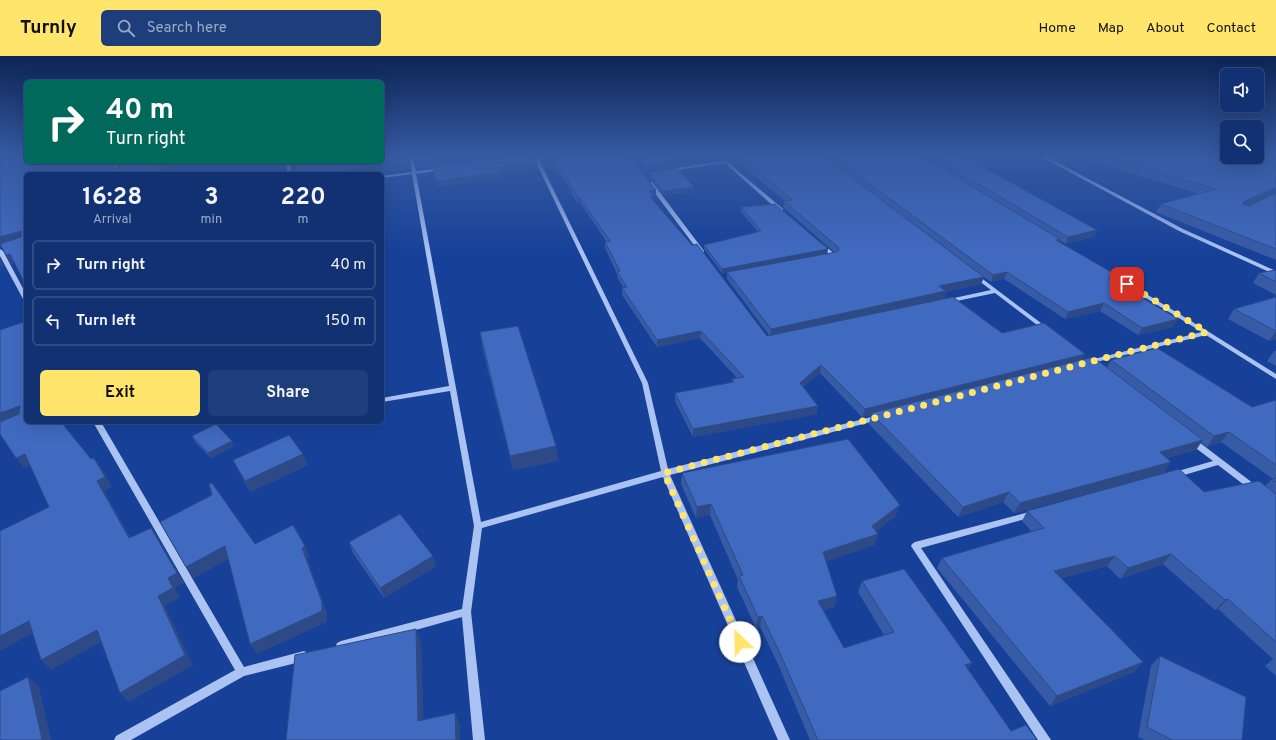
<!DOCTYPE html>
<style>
:root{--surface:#113173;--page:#1e3d7b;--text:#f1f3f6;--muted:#9ca9c4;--line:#304c85;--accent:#ffe56c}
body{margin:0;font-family:Overpass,sans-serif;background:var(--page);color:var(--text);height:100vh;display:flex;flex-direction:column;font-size:15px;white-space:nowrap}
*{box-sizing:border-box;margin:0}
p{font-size:13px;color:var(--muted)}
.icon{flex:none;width:22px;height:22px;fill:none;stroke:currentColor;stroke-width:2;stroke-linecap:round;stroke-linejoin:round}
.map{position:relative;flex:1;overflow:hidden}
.drawer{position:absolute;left:24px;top:116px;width:360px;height:252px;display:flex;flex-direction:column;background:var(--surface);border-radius:6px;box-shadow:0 4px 16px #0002,0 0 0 1px var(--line)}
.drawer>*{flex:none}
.hud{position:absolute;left:24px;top:24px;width:360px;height:84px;border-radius:6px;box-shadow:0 4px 16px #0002,0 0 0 1px var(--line);background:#00695c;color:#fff;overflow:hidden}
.buttons{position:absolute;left:1220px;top:12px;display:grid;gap:8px}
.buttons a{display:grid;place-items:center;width:44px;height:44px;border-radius:6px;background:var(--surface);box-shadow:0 4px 16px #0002,0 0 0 1px var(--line);font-size:20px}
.pin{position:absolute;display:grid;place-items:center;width:34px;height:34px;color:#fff;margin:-17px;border-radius:8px;box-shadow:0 2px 6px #0006}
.me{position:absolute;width:44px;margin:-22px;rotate:336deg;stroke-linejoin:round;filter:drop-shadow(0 0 3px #0008)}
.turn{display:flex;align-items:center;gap:14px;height:84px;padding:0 16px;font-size:18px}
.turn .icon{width:52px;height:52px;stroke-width:2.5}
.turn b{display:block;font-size:28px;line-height:34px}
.eta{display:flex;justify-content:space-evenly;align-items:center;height:68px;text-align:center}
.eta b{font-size:24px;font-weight:700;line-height:28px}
.action{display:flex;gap:8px;margin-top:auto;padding:8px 16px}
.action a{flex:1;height:46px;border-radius:6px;background:var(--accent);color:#111;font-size:16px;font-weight:700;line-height:46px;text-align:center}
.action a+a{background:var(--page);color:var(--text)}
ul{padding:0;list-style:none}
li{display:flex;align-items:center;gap:12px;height:50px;margin:0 8px 6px;padding:0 8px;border:2px solid var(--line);border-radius:6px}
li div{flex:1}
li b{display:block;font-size:15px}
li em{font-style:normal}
header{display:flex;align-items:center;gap:24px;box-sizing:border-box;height:56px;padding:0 20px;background:var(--accent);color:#111}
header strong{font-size:19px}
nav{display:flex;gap:22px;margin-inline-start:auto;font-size:14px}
.search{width:280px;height:36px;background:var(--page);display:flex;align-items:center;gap:10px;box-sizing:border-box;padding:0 14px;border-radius:6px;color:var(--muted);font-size:15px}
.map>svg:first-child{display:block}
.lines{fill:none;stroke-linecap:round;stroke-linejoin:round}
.minor{fill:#abc3f2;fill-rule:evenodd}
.wall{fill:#375ba5}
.shaded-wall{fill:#2d4a86}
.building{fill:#406ac0;stroke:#2d4a86}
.route{stroke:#ffe56c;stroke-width:7;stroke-dasharray:0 12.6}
</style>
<header>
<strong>Turnly</strong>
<div class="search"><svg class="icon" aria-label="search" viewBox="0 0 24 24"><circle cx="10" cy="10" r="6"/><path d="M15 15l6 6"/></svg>Search here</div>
<nav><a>Home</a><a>Map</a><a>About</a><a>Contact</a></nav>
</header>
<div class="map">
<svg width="1276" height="684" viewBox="0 0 1276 684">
<rect width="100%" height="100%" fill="#174199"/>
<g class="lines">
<path class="minor" d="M 409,100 L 413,100 L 416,115 L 443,112 L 445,113 L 443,114 L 416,118 L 481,466 L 661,415 L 642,327 L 533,100 L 537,100 L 648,327 L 668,413 L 879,359 L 882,359 L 883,361 L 882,363 L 670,419 L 790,684 L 778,684 L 663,421 L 482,472 L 471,556 L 485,684 L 473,684 L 462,561 L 341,595 L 337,593 L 336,590 L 337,587 L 341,585 L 462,553 L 474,470 L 450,335 L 382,346 L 382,342 L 449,330 L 412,118 L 382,122 L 382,120 L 412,116 Z
M 1040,100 L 1045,100 L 1183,173 L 1276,215 L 1276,219 L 1179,175 Z
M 726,105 L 783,153 L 783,155 L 779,155 L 725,107 L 669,115 L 667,114 L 669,113 Z
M 109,106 L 113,106 L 123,118 L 119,118 Z
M 287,106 L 291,106 L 291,118 L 287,118 Z
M 648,126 L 652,126 L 704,195 L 704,197 L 700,197 L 648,128 Z
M 820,186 L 836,199 L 836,201 L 828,202 L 828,200 L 830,199 L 818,189 L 818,187 Z
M 0,193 L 3,195 L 26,238 L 26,245 L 23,243 L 0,200 Z
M 1110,216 L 1209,276 L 1276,318 L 1276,323 L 1206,279 L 1088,308 L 1086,307 L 1085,306 L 1086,305 L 1202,276 L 1108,219 L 1108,217 Z
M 976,218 L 1049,273 L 1050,274 L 1049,275 L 1045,275 L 995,237 L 947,247 L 945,246 L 945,244 L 991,234 L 974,221 L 973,220 Z
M 93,366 L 101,366 L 244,611 L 304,595 L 308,597 L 309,600 L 308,603 L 304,605 L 244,620 L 131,684 L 114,684 L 116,680 L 235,614 Z
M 1192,382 L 1195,383 L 1258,431 L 1259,433 L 1258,435 L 1255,436 L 1252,435 L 1218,409 L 1174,422 L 1171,421 L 1170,419 L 1171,417 L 1213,405 L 1189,387 L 1188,385 L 1189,383 Z
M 1033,455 L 1036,456 L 1037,458 L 1036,460 L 921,492 L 1051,684 L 1038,684 L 911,490 L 912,488 L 915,486 Z"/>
</g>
<path class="wall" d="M 414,100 L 537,106 L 538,112 L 502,118 L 502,122 L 437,131 L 433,111 L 417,111 Z
M 539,100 L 630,100 L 656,134 L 656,140 L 653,140 L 654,145 L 767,280 L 769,279 L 727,223 L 727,216 L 722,217 L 704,193 L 704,189 L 758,176 L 741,156 L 741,151 L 828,193 L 827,198 L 835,197 L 783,151 L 784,145 L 785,145 L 735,104 L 645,114 L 634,100 L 963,100 L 1097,174 L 1094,181 L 1066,188 L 1059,184 L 1059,186 L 1118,220 L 1115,226 L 1173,271 L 1138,279 L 1100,255 L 1065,263 L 1004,223 L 991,226 L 984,221 L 981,228 L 946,236 L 944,243 L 1002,277 L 1085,298 L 1081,304 L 1107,311 L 1111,304 L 1252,351 L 1276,344 L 1276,620 L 1265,610 L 1273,603 L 1218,553 L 1215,554 L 1163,508 L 1120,523 L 1107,510 L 1061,522 L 1143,606 L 1134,616 L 1050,650 L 937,512 L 942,502 L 1032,476 L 1022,465 L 1027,455 L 1204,436 L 1265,430 L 1272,423 L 1273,423 L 1221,386 L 1207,391 L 1201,386 L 1196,394 L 1167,402 L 1164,417 L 1014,457 L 1003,446 L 958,461 L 869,368 L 871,359 L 862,361 L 820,317 L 803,331 L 817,358 L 693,381 L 675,345 L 675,337 L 732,326 L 732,323 L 737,322 L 700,282 L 657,291 L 622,239 L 622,232 L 623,231 L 618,223 L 617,218 L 605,192 L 605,186 L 606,185 L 581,148 L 578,148 L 567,129 L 553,109 L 544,111 Z
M 1076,100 L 1276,100 L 1276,204 L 1156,156 L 1161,148 L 1199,138 Z
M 115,106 L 183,106 L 157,113 L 158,114 L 14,207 L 11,208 L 1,190 L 114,112 L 120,112 Z
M 649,116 L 694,131 L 694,136 L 663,139 L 649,120 Z
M 1276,214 L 1276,239 L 1253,227 L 1259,217 Z
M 1276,241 L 1276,283 L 1269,285 L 1228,263 L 1234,253 Z
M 480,276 L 556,390 L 558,405 L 513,414 L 482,290 Z
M 1274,295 L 1276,295 L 1276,310 L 1267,305 Z
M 192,380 L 234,390 L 211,402 L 195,386 Z
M 233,404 L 308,409 L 250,436 Z
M 682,417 L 896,460 L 876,475 L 878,478 L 874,489 L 826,505 L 837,540 L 834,551 L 823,554 L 844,592 L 884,579 L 858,536 L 862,525 L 968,614 L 1011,675 L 1037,684 L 810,684 L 777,606 L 760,571 L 756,572 L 737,531 L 738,524 L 710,459 L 696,462 L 681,428 Z
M 349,486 L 436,510 L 384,542 L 353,497 Z
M 1160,600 L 1242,684 L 1144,684 L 1138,681 L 1151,610 Z"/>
<path class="shaded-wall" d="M 407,100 L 408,100 L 410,112 L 365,118 L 314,118 Z
M 471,100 L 516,100 L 433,111 L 432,105 Z
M 716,100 L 736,100 L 735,104 L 645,114 L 645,108 Z
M 553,103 L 553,109 L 544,111 L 543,105 Z
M 153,106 L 183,106 L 157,113 L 158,114 L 156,115 L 153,107 Z
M 537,106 L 538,112 L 502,118 L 502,122 L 437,131 L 436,125 L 499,112 Z
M 694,131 L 694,136 L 663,139 L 663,135 Z
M 1276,131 L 1276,138 L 1238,155 L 1243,146 Z
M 649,134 L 656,134 L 656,140 L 648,141 Z
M 650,141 L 654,141 L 654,147 Z
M 578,142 L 580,142 L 581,148 L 578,148 Z
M 1097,174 L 1094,181 L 1066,188 L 1068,181 Z
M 22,175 L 26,183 L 0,191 L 0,181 Z
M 828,193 L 827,198 L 722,217 L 722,213 Z
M 10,198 L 16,206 L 11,208 L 6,199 Z
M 0,203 L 4,210 L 0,211 Z
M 1007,216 L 1004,223 L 991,226 L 993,219 Z
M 1118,220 L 1115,227 L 1109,222 Z
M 984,221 L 981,228 L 946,236 L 944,243 L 770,280 L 771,273 L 939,230 Z
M 1104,247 L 1100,255 L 1065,263 L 1068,256 Z
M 1178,263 L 1173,271 L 1138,279 L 1142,272 Z
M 701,275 L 700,282 L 657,291 L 657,284 Z
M 1276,275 L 1276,283 L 1269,285 Z
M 26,295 L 26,301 L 23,296 Z
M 1085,298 L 1081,305 L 871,357 L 871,359 L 862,361 L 865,353 Z
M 821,309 L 820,317 L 799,335 L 800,327 Z
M 20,350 L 26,359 L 0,369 L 0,357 Z
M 818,350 L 817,358 L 693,381 L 693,373 Z
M 1229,376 L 1221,386 L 1207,391 L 1214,380 Z
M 1203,384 L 1196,394 L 1153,406 L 1160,396 Z
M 232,385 L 234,390 L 211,402 L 208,397 Z
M 556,390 L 558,405 L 513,414 L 510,400 Z
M 25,398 L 33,408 L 24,412 L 16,402 Z
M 303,398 L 308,409 L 250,436 L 245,425 Z
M 94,402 L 101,411 L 112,431 L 104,435 L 136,491 L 129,482 L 97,425 Z
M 1171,406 L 1164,417 L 1014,457 L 1020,447 Z
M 1009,436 L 1003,446 L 958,461 L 963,451 Z
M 711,448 L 710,459 L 696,462 L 697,451 Z
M 900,449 L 896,460 L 869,481 L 872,470 Z
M 151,472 L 157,481 L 184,527 L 175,532 L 180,541 L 165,550 L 193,609 L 129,646 L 120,637 L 158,540 L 168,522 Z
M 878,478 L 874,489 L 820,507 L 823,496 Z
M 225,490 L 232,501 L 194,522 L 186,511 Z
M 305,490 L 310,501 L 307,502 L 327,557 L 327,566 L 257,598 L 250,588 L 302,492 Z
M 1171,498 L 1163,508 L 1120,523 L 1128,512 Z
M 433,500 L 436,510 L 384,542 L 380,532 Z
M 1115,500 L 1107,510 L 1047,525 L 1054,515 Z
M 837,540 L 834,551 L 815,556 L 818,545 Z
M 1228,543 L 1218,553 L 1215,554 L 1225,544 Z
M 762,560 L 760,571 L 756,572 L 758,561 Z
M 29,565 L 38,574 L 0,595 L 0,580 Z
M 416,573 L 421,586 L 424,678 L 418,665 Z
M 97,574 L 106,583 L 51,614 L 41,604 Z
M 1143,606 L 1134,616 L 1050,650 L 1057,640 Z
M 972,607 L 966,618 L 965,609 Z
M 28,621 L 39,631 L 51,684 L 40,684 Z
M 455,657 L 460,669 L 460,684 L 456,684 Z"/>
<path class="building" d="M 0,100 L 26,100 L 26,106 L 110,106 L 114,112 L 119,112 L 121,111 L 117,106 L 153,106 L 154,107 L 153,107 L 159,118 L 26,118 L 26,230 L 10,198 L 6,199 L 0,188 L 21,181 L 22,175 L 0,181 Z
M 382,100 L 407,100 L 408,106 L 314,118 L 295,118 L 295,106 L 382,106 Z
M 414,100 L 471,100 L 432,105 L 416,105 Z
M 508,100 L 534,100 L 537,106 L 499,112 L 501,116 L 436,125 L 433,111 Z
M 541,100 L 630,100 L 656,134 L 649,134 L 654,141 L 650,141 L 692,189 L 697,188 L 767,280 L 953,241 L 1002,277 L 1044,267 L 1085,298 L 865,353 L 821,309 L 800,327 L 818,350 L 693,373 L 675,337 L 734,326 L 732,323 L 744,321 L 701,275 L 657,284 L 622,232 L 627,231 L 617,216 L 620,215 L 605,186 L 610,185 L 580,142 L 578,142 L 567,122 L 553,103 L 543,105 Z
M 638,100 L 716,100 L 645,108 Z
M 739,100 L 823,100 L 984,221 L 939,230 L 946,235 L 771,273 L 727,216 L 836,196 L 839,194 L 838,191 L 784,145 L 793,144 Z
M 832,100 L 921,100 L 1060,183 L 1056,184 L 1118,220 L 1109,222 L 1178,263 L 1142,272 L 1104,247 L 1068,256 L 1007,216 L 993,219 Z
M 931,100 L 963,100 L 1097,174 L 1068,181 Z
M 1106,100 L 1227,100 L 1227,101 L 1257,101 L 1257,100 L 1276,100 L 1276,131 L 1243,146 L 1243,148 L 1249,150 L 1276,137 L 1276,193 L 1161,148 L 1216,133 Z
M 677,112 L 694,131 L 663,135 L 649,116 Z
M 775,148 L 828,193 L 722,213 L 704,189 L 761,175 L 741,151 Z
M 1276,214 L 1276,226 L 1259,217 Z
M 1276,241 L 1276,275 L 1234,253 Z
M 26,265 L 26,295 L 23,296 L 26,301 L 26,366 L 61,366 L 91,403 L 94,402 L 105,421 L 97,425 L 129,482 L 151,472 L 177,517 L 168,522 L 173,532 L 158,540 L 185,599 L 120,637 L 97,574 L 41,604 L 29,565 L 0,580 L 0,475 L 49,451 L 25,398 L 16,402 L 0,378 L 0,366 L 19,358 L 20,350 L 0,357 L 0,274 Z
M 518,270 L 556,390 L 510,400 L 480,276 Z
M 1157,292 L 1252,351 L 1276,344 L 1276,409 L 1229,376 L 1214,380 L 1111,304 Z
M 1093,301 L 1203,384 L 1160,396 L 1171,406 L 1020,447 L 1009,436 L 963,451 L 871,357 Z
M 216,368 L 232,385 L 208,397 L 192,380 Z
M 289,379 L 303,398 L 245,425 L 233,404 Z
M 848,383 L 900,449 L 872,470 L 878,478 L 823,496 L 837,540 L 818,545 L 844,592 L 894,576 L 862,525 L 904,513 L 972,607 L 965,609 L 1011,675 L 1026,669 L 1037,684 L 818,684 L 779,595 L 762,560 L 758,561 L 739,520 L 743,519 L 711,448 L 697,451 L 682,417 Z
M 1179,413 L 1204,436 L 1259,425 L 1276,438 L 1276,586 L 1228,543 L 1225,544 L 1171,498 L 1128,512 L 1115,500 L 1054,515 L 1143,606 L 1057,640 L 942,502 L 1044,472 L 1027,455 Z
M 1276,422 L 1276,426 L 1272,423 Z
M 212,427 L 255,488 L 293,469 L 305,490 L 302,492 L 322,546 L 322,555 L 250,588 L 225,490 L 186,511 L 160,466 L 212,439 L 209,428 Z
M 400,458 L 433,500 L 380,532 L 349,486 Z
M 416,573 L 418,665 L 455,657 L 456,684 L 286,684 L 295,599 Z
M 1160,600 L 1246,641 L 1242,684 L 1172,684 L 1147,671 Z
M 28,621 L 42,683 L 40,684 L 0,684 L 0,635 Z"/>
<linearGradient id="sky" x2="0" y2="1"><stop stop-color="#0d2454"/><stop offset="0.51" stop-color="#365aa2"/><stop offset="1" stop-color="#365aa2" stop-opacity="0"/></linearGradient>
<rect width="1276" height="196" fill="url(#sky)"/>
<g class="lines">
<path class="route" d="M 740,586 L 664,417 L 1089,306 L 1207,276 L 1127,228"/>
</g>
</svg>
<div class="buttons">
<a><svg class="icon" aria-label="sound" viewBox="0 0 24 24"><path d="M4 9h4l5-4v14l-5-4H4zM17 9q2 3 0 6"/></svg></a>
<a><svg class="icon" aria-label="search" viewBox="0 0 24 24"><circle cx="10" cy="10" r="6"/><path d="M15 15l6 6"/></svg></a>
</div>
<div class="pin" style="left:1127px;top:228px;background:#d93025"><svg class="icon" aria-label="arrive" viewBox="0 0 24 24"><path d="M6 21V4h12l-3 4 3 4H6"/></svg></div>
<svg class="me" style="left:740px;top:586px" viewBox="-20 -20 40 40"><circle r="19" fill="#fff"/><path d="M0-13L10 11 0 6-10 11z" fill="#ffe56c"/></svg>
<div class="hud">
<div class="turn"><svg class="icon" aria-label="right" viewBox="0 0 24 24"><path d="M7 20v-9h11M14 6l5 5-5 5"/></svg><div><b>40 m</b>Turn right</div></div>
</div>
<section class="drawer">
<div class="eta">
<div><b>16:28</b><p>Arrival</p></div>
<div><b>3</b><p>min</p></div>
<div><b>220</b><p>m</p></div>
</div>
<ul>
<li><svg class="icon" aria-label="right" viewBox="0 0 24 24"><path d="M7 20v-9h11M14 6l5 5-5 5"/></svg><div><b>Turn right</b></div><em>40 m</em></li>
<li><svg class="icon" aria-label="left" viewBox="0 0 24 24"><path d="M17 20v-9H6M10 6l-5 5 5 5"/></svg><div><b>Turn left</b></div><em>150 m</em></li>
</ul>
<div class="action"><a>Exit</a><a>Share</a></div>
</section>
</div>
